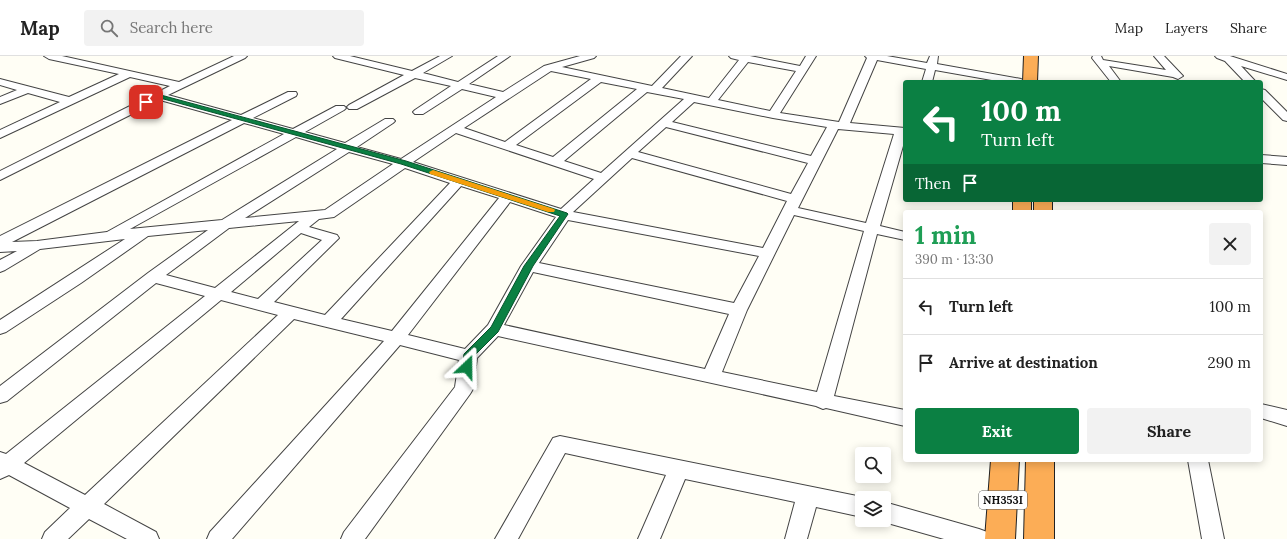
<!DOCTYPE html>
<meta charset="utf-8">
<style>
:root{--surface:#fff;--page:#f2f2f2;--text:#222;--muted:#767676;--line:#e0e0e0;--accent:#0b8043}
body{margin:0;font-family:Lora,serif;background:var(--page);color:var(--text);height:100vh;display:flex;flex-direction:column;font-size:15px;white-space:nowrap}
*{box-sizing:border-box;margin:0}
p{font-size:13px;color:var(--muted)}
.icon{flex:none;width:22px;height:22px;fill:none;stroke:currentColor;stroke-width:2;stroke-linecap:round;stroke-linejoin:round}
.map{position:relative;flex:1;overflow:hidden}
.panel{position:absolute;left:903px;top:154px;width:360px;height:252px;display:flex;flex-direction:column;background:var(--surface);border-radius:4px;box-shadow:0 2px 10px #0003}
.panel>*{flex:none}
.banner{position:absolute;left:903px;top:24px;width:360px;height:122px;border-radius:4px;box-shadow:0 2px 10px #0003;background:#0b8043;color:#fff;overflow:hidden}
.controls{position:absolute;left:855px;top:391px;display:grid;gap:8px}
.controls a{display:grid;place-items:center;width:36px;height:36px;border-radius:4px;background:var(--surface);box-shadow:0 2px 10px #0003;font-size:20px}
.pin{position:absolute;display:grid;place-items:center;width:34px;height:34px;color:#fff;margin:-17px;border-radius:8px;box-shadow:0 2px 6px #0006}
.me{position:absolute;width:44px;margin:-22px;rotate:23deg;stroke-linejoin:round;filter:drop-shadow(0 0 3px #0008)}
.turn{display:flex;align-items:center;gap:14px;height:84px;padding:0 12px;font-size:18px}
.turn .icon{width:52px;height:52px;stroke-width:2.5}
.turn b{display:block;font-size:28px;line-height:34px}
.then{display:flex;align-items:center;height:38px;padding:0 12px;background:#0003;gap:8px;font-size:15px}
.round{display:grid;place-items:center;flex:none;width:42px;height:42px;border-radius:4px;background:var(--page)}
.summary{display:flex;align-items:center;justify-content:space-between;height:68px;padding:0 12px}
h1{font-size:24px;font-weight:700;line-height:30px;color:#1e9e55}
.primary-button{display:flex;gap:8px;margin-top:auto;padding:8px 12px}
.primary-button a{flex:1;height:46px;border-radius:4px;background:var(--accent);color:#fff;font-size:16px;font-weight:700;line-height:46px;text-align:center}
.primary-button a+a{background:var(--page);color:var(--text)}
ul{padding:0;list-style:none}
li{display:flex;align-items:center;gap:12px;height:56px;padding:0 12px;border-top:1px solid var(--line)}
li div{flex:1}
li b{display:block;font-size:15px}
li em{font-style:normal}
header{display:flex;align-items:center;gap:24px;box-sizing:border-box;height:56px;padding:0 20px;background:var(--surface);border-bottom:1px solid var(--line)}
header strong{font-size:19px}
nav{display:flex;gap:22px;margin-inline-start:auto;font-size:14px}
.search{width:280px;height:36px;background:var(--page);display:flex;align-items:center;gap:10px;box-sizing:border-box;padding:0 14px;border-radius:4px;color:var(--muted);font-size:15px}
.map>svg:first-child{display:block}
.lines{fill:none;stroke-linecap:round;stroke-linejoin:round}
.minor-casing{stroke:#444;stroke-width:2}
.highway-casing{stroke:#222;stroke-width:2}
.minor{fill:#fff;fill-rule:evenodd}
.highway{fill:#fcad56;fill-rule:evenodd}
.route{fill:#0b8043;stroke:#07532c}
.slow{fill:#f59e0b}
.labels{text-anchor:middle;stroke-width:4;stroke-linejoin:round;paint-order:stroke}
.shield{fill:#fff;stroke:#585858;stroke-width:1}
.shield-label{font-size:11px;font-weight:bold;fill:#111}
</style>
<header>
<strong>Map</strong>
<div class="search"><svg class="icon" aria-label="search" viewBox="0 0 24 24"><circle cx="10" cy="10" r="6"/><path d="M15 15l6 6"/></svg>Search here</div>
<nav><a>Map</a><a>Layers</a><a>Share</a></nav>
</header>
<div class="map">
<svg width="1287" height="483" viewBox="0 0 1287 483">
<rect width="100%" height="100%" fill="#fffef5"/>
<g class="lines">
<g class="minor-casing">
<path id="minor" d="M 44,0 L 62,0 L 179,26 L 234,0 L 247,0 L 245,2 L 168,39 L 241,59 L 288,36 L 296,36 L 297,38 L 296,40 L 253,62 L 293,73 L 336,50 L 344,50 L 346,52 L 344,54 L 305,76 L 345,87 L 385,63 L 393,63 L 395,65 L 393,67 L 357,91 L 401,103 L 496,41 L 462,33 L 423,58 L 415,58 L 413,56 L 415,54 L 451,30 L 415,22 L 357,53 L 349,53 L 347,51 L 349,49 L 404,19 L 335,2 L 333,0 L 350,0 L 412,15 L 440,0 L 452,0 L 423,17 L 458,26 L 498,0 L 510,0 L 469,28 L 503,36 L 544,10 L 580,0 L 596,0 L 594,2 L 562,11 L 652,30 L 681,0 L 692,0 L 662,32 L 709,42 L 739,4 L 731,2 L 729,0 L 750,0 L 800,10 L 806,0 L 816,0 L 780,57 L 839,66 L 867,2 L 865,0 L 887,0 L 927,7 L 930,0 L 938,0 L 937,8 L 1021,23 L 1026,26 L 1003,26 L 935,14 L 932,26 L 922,26 L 926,13 L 877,4 L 850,67 L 905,72 L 905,83 L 880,170 L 905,176 L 905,184 L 877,178 L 834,340 L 905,354 L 905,370 L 826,352 L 823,353 L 816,350 L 498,280 L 477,302 L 473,333 L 470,338 L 365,483 L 341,483 L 344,476 L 455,331 L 459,304 L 400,289 L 232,483 L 207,483 L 210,476 L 384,285 L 294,263 L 104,448 L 156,476 L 159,483 L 127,483 L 89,463 L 68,483 L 42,483 L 45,476 L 70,452 L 9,419 L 0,423 L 0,396 L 6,398 L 205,240 L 156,227 L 7,345 L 0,347 L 0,330 L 148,217 L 208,174 L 148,180 L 81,227 L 6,276 L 0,278 L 0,264 L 125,183 L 40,193 L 5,214 L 0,216 L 0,204 L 17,195 L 0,196 L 0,180 L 232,64 L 160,44 L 0,124 L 0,115 L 170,30 L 130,21 L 0,82 L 0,74 L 60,46 L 28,37 L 0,48 L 0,41 L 17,34 L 0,29 L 0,23 L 69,41 L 119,18 L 49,3 ZM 748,6 L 796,15 L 770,55 L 718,44 ZM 551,15 L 591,23 L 505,86 L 464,72 ZM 601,26 L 637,33 L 553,101 L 516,89 ZM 647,36 L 684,43 L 601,117 L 564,105 ZM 694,46 L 773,62 L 827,71 L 811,100 L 672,66 ZM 244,67 L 284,78 L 107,176 L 37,185 L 12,186 ZM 666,71 L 808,107 L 791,138 L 638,96 ZM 838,73 L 894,78 L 866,167 L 798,152 ZM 456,77 L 594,123 L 561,153 L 413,106 ZM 296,81 L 337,93 L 222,164 L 130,173 ZM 349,96 L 393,108 L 325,154 L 245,162 ZM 632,102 L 787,145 L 763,192 L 573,156 ZM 405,112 L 450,127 L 325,259 L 274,246 L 339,182 L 337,179 L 309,171 L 319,163 L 334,161 ZM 461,130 L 499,142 L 392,275 L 341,263 ZM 510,146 L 556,161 L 521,210 L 488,269 L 465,293 L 408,279 ZM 794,159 L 864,175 L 817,336 L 722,316 L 747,254 ZM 568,164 L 759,200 L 734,247 L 539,207 ZM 299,165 L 215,232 L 166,219 L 229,172 ZM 301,177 L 322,184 L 258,243 L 231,236 ZM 533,216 L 729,258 L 705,313 L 504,269 ZM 221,244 L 278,259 L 85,439 L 24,407 Z
M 1093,0 L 1101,0 L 1103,4 L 1166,14 L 1154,0 L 1164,0 L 1183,20 L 1178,23 L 1173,21 L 1109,10 L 1121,26 L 1111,26 L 1092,2 Z
M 1215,0 L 1230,0 L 1287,18 L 1287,24 L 1241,10 L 1256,26 L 1245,26 L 1225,5 L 1217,2 Z
M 1261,33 L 1265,34 L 1287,56 L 1287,65 L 1283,64 L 1261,42 Z
M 1261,99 L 1287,101 L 1287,109 L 1261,107 Z
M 1261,348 L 1287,354 L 1287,370 L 1261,362 Z
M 560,380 L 862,441 L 863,442 L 862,442 L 862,461 L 816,451 L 807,483 L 785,483 L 795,446 L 685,423 L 660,483 L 638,483 L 666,419 L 565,397 L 518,483 L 495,483 L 553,382 Z
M 1188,404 L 1208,404 L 1224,483 L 1202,483 Z
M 884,446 L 979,473 L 987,476 L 990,483 L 944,483 L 884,466 L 880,464 L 884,464 Z"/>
</g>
<g class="highway-casing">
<path id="highway" d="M 1024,0 L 1038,0 L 1037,26 L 1023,26 Z
M 1013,144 L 1031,144 L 1031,156 L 1013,156 Z
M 1034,144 L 1052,144 L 1052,156 L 1034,156 Z
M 991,404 L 1019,404 L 1015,483 L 985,483 Z
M 1026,404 L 1054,404 L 1054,483 L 1024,483 Z"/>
</g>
<use href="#minor" class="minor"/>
<use href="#highway" class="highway"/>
</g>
<path class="route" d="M 157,38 L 406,105 L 567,157 L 568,158 L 533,210 L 498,276 L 473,301 L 470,314 L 463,314 L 462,311 L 464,298 L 491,271 L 524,210 L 560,160 L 401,108 L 160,42 L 148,48 L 143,46 Z"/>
<path class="slow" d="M 433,114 L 554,153 L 555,154 L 554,156 L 548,156 L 430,118 L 429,116 Z"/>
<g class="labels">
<rect class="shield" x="979" y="435" width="48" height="18" rx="3"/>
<g class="shield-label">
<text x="1003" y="448">NH353I</text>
</g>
</g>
</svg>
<div class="controls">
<a><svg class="icon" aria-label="search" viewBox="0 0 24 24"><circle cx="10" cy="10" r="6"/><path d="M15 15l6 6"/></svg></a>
<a><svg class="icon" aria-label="layers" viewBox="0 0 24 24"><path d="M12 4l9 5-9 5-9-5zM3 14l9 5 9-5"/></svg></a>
</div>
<div class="pin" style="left:146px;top:46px;background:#d93025"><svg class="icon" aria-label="arrive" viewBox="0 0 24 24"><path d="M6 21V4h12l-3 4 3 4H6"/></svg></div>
<svg class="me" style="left:467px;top:311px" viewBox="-20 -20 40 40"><path d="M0-17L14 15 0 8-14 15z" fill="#0b8043" stroke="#fff" stroke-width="4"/></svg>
<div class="banner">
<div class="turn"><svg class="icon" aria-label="left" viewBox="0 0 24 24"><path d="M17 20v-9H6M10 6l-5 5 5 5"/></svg><div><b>100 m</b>Turn left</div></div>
<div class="then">Then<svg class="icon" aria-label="arrive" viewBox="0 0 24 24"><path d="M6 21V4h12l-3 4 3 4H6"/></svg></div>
</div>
<section class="panel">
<div class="summary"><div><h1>1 min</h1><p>390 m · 13:30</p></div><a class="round"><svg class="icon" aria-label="close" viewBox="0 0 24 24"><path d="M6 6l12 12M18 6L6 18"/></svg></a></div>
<ul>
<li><svg class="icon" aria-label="left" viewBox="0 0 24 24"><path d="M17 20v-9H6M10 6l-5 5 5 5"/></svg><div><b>Turn left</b></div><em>100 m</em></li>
<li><svg class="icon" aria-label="arrive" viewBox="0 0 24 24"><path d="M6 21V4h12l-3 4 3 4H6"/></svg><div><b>Arrive at destination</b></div><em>290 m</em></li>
</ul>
<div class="primary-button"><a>Exit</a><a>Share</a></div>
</section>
</div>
